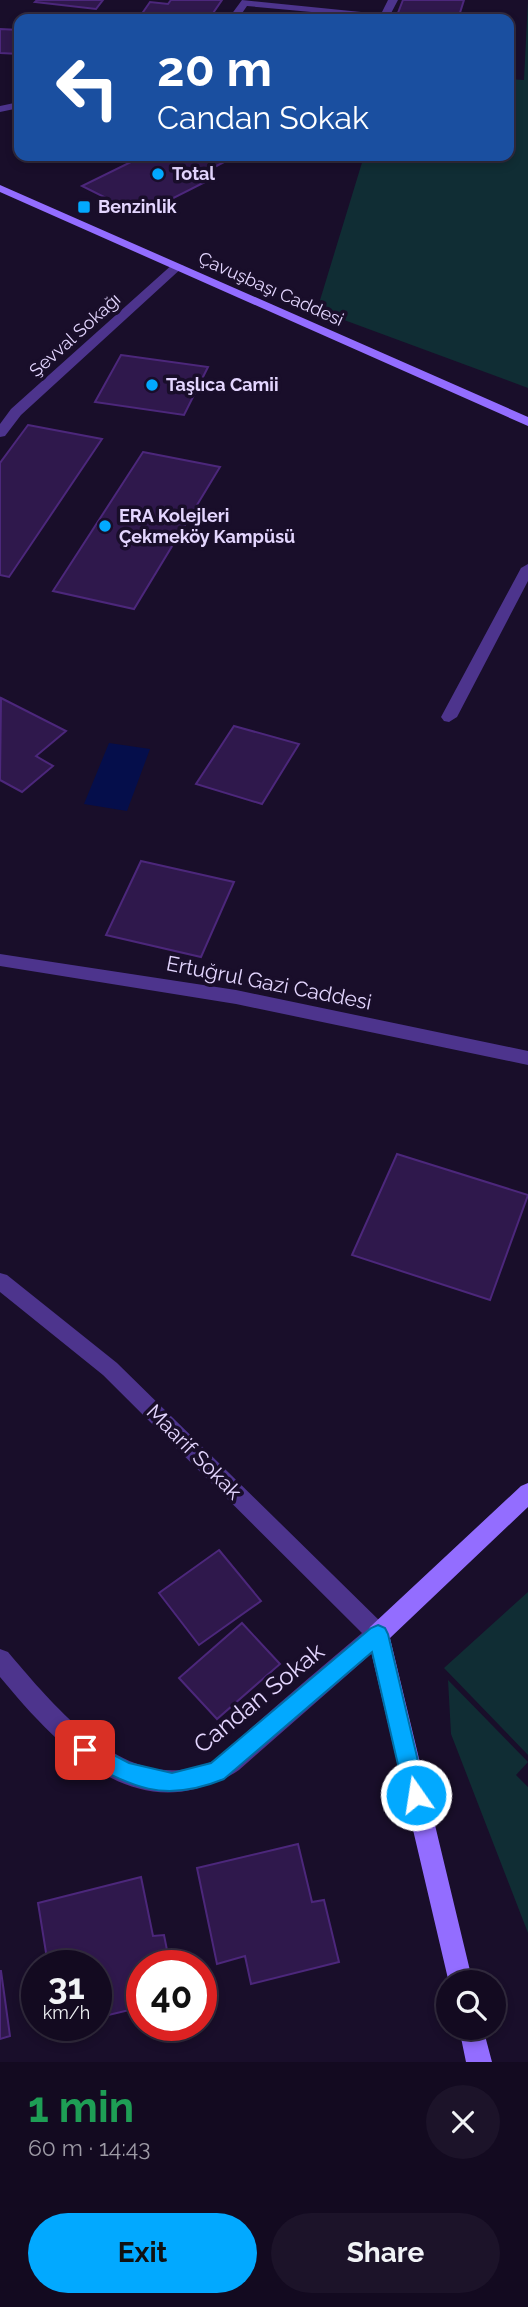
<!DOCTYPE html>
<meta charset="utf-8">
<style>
:root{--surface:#130a20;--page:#1c1329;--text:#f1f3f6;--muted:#9d9aa5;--line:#322b3e;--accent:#02a9ff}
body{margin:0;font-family:Raleway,sans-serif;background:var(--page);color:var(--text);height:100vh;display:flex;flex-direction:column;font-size:26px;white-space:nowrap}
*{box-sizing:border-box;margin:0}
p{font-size:23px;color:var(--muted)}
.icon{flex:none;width:38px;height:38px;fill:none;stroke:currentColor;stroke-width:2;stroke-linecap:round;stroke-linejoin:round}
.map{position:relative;height:2062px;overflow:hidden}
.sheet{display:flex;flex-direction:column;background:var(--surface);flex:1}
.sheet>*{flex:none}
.banner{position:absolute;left:14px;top:14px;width:500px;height:147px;border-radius:14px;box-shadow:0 4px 10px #0003,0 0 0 2px var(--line);background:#1a4fa0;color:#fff;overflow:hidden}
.fabs{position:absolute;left:436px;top:1970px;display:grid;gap:14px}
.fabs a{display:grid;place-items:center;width:70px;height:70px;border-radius:50%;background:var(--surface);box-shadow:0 4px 10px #0003,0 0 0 2px var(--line);font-size:35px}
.speed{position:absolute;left:21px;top:1950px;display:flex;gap:14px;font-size:35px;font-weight:700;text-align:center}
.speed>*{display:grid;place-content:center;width:91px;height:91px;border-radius:50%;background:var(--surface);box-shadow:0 4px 10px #0003,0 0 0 2px var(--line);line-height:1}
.speed small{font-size:18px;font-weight:400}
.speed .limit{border:10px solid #d22;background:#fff;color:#111}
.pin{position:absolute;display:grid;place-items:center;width:60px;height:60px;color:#fff;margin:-30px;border-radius:14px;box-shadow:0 4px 10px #0006}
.me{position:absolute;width:77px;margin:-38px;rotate:347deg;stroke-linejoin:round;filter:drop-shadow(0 0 5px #0008)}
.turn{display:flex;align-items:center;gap:24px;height:147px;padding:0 28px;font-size:32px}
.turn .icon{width:91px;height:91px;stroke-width:2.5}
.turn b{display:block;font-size:49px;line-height:60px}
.round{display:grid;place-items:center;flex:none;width:74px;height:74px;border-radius:37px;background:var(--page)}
.summary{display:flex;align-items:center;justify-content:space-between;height:119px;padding:0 28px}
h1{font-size:42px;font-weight:700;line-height:52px;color:#1e9e55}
.button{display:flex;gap:14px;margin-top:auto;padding:14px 28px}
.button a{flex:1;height:80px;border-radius:42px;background:var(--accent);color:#111;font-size:28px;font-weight:700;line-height:80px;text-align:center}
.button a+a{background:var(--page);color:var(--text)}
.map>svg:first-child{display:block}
.green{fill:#102d34}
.water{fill:#050e4b}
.building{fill:#2f184c;stroke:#4c277b;stroke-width:2}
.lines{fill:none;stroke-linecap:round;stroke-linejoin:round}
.street{fill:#4d348d;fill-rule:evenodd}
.secondary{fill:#936dff;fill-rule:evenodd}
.route{fill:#02a9ff;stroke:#016ea6;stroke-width:2}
.poi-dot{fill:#02a9ff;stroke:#190e2a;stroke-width:2.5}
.labels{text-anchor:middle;stroke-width:7;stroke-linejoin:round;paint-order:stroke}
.far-poi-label{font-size:18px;font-weight:bold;fill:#e4d6ff;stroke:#190e2a;text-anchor:start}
.far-street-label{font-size:18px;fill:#e4d6ff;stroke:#190e2a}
.street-label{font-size:21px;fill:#e4d6ff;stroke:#190e2a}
.near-street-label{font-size:24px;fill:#e4d6ff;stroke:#190e2a}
</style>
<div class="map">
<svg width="528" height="2062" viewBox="0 0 528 2062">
<rect width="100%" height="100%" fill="#190e2a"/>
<path class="green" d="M 528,0 L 528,388 L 317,310 L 364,156 L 509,156 L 509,79 L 524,80 Z
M 528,1592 L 528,1755 L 444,1668 Z
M 448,1680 L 528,1762 L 516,1775 L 528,1787 L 528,1933 L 451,1734 Z"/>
<path class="water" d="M 109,743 L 150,749 L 127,811 L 84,804 Z"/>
<path class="building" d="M 37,0 L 103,0 L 96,9 L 35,2 Z
M 171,0 L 222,0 L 209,19 L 141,15 L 150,2 L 168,4 Z
M 403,0 L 464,0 L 458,19 L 396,18 Z
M 0,29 L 19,30 L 19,54 L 0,53 Z
M 143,156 L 215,156 L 226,161 L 203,173 L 213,178 L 140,215 L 82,186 Z
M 121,355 L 208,367 L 184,415 L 95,402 Z
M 28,425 L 102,439 L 9,577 L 0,575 L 0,463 Z
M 143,452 L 220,467 L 134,609 L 53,591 Z
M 1,698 L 66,731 L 36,756 L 53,766 L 22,792 L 0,780 Z
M 234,726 L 299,744 L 262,804 L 196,784 Z
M 141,861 L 234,882 L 201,957 L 106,935 Z
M 397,1154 L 528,1195 L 490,1300 L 352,1255 Z
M 219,1550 L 261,1601 L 199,1645 L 159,1593 Z
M 242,1623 L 280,1664 L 217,1719 L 179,1678 Z
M 298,1844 L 312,1902 L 324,1900 L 339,1962 L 251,1984 L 245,1956 L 217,1964 L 197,1868 Z
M 141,1877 L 153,1936 L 164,1935 L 170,1965 L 142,1965 L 142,2007 L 96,2018 L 96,1965 L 48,1965 L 38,1903 Z
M 1,1971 L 10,2036 L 0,2039 L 0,1971 Z"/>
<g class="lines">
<path class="street" d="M 242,0 L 381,14 L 388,0 L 398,0 L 388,19 L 247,6 L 238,19 L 228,19 Z
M 19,102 L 19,108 L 0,112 L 0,106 Z
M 174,263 L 184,266 L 21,415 L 5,436 L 0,437 L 0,424 L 11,409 Z
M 528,564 L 528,581 L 457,717 L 449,722 L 444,721 L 441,717 L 521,568 Z
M 0,954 L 236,990 L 528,1051 L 528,1065 L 236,1004 L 0,966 Z
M 0,1273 L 7,1275 L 117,1363 L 386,1627 L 389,1634 L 386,1641 L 239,1770 C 225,1780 211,1784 195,1789 C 114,1810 46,1732 0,1677 L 0,1649 L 8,1652 C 55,1707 129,1800 213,1761 C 226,1754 237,1740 249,1730 C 286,1697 324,1665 362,1633 L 103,1375 L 0,1292 Z"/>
<path class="secondary" d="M 0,185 L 528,417 L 528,426 L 0,192 Z
M 528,1483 L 528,1507 L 390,1638 L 473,1983 L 449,1983 L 367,1634 L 370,1627 L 521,1486 Z
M 459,2028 L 483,2028 L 492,2062 L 466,2062 Z"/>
</g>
<path class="route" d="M 378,1625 L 385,1628 L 388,1634 L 426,1795 L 423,1803 L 416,1806 L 409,1803 L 405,1795 L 372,1652 L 224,1779 C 163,1804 132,1787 78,1757 L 75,1750 L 78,1743 L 85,1740 L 129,1763 L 172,1773 L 211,1763 L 371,1628 Z"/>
<g class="poi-dot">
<circle cx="158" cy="174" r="7"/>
<rect x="77" y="200" width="14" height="14" rx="3.5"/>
<circle cx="152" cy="385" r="7"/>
<circle cx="105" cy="526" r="7"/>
</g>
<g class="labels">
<g class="far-poi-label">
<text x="172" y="180">Total</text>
<text x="98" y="213">Benzinlik</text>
<text x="166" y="391">Taşlıca Camii</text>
<text x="119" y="522">ERA Kolejleri<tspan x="119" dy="21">Çekmeköy Kampüsü</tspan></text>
</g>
<g class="far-street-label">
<text transform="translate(271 289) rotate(24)" y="6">Çavuşbaşı Caddesi</text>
<text transform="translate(75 335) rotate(-42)" y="6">Şevval Sokağı</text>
</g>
<g class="street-label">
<text transform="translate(269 983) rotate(11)" y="7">Ertuğrul Gazi Caddesi</text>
<text transform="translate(194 1452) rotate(45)" y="7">Maarif Sokak</text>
</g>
<g class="near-street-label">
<text transform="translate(259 1698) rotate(-39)" y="8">Candan Sokak</text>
</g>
</g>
</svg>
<div class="fabs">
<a><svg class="icon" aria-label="search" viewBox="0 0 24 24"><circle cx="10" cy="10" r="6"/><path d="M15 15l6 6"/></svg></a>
</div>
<div class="speed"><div>31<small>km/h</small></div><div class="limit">40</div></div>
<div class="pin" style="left:85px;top:1750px;background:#d93025"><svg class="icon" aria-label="arrive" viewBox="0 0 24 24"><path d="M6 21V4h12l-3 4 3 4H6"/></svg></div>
<svg class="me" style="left:416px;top:1795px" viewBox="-20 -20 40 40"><circle r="17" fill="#02a9ff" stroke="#fff" stroke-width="3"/><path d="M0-11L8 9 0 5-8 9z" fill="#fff"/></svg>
<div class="banner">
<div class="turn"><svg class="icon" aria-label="left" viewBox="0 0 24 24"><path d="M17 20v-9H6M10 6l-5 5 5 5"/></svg><div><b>20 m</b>Candan Sokak</div></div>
</div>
</div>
<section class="sheet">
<div class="summary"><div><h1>1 min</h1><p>60 m · 14:43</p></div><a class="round"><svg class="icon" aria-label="close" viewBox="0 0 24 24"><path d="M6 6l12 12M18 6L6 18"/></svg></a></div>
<div class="button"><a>Exit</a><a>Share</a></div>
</section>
